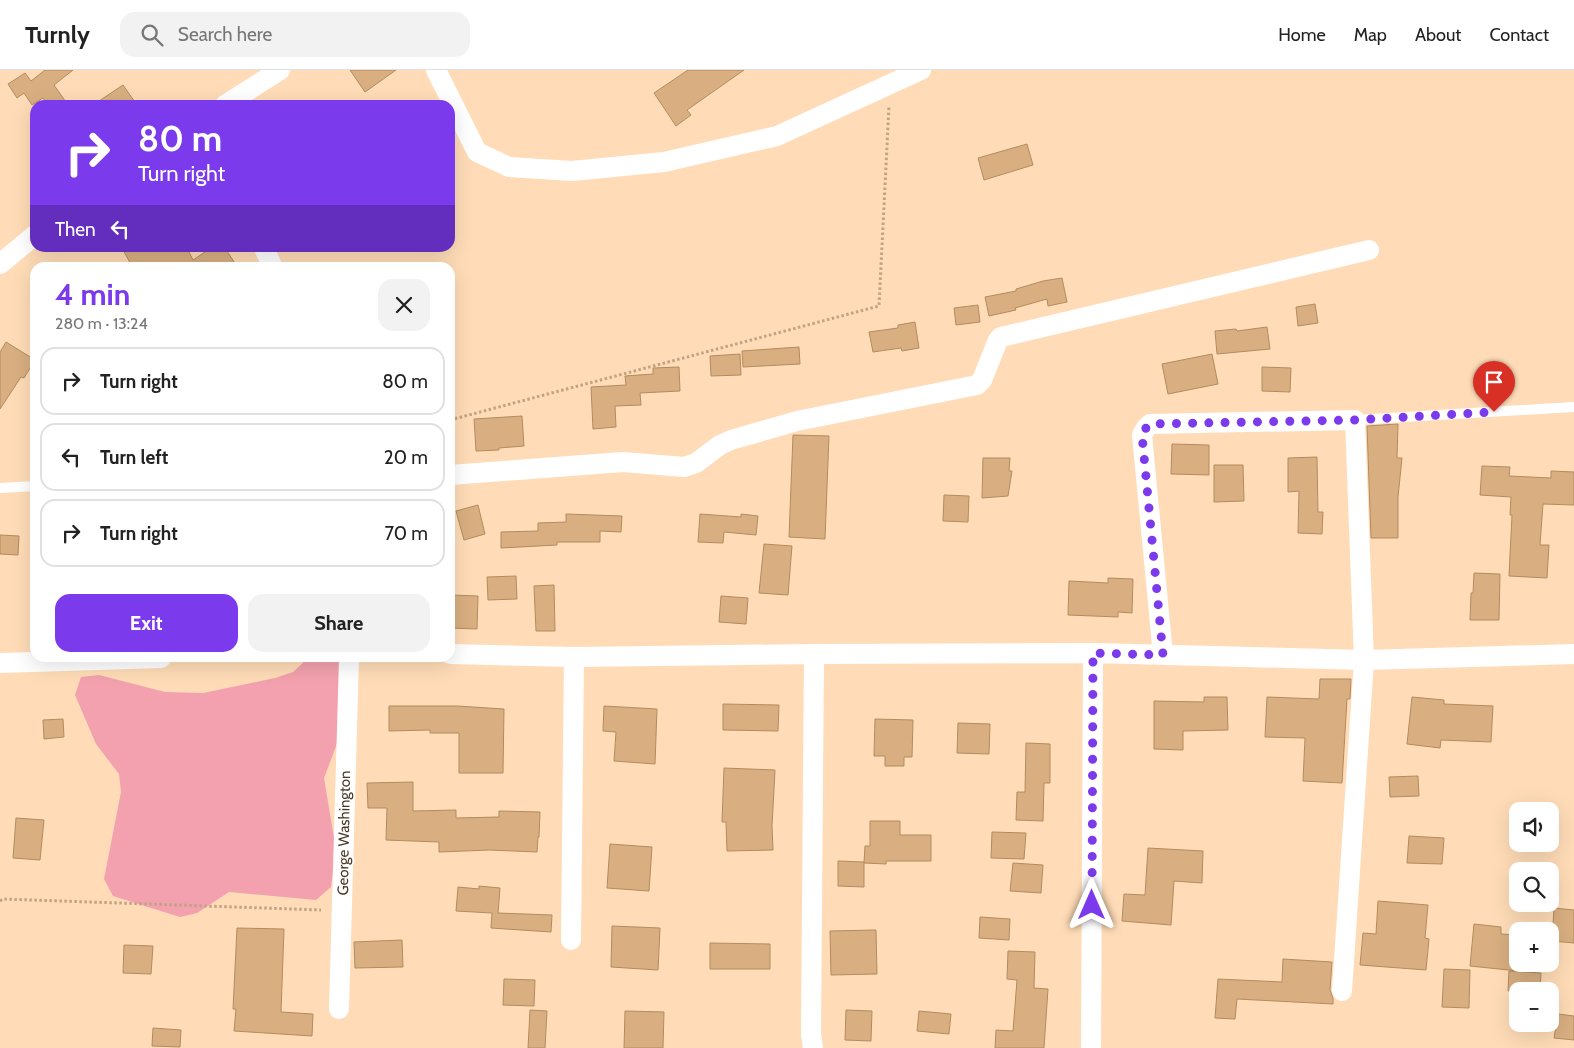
<!DOCTYPE html>
<meta charset="utf-8">
<style>
:root{--surface:#fff;--page:#f2f2f2;--text:#222;--muted:#767676;--line:#e0e0e0;--accent:#7c3aed}
body{margin:0;font-family:Cabin,sans-serif;background:var(--page);color:var(--text);height:100vh;display:flex;flex-direction:column;font-size:19px;white-space:nowrap}
*{box-sizing:border-box;margin:0}
p{font-size:16px;color:var(--muted)}
.icon{flex:none;width:28px;height:28px;fill:none;stroke:currentColor;stroke-width:2;stroke-linecap:round;stroke-linejoin:round}
.map{position:relative;flex:1;overflow:hidden}
.panel{position:absolute;left:30px;top:192px;width:425px;height:400px;display:flex;flex-direction:column;background:var(--surface);border-radius:15px;box-shadow:0 5px 20px #0002}
.panel>*{flex:none}
.hud{position:absolute;left:30px;top:30px;width:425px;height:152px;border-radius:15px;box-shadow:0 5px 20px #0002;background:#7c3aed;color:#fff;overflow:hidden}
.tools{position:absolute;left:1509px;top:732px;display:grid;gap:10px}
.tools a{display:grid;place-items:center;width:50px;height:50px;border-radius:10px;background:var(--surface);box-shadow:0 5px 20px #0002;font-size:25px}
.pin{position:absolute;display:grid;place-items:center;width:42px;height:42px;color:#fff;margin:-51px -21px;border-radius:50% 50% 50% 0;rotate:-45deg;box-shadow:0 0 5px #0007}
.pin .icon{rotate:45deg}
.me{position:absolute;width:55px;margin:-28px;rotate:0deg;stroke-linejoin:round;filter:drop-shadow(0 0 4px #0008)}
.turn{display:flex;align-items:center;gap:18px;height:105px;padding:0 25px;font-size:22px}
.turn .icon{width:65px;height:65px;stroke-width:2.5}
.turn b{display:block;font-size:35px;line-height:42px}
.then{display:flex;align-items:center;height:48px;padding:0 25px;background:#0003;gap:10px;font-size:19px}
.round{display:grid;place-items:center;flex:none;width:52px;height:52px;border-radius:15px;background:var(--page)}
.headline{display:flex;align-items:center;justify-content:space-between;height:85px;padding:0 25px}
h1{font-size:30px;font-weight:700;line-height:38px;color:var(--accent)}
.primary-button{display:flex;gap:10px;margin-top:auto;padding:10px 25px}
.primary-button a{flex:1;height:58px;border-radius:15px;background:var(--accent);color:#fff;font-size:20px;font-weight:700;line-height:58px;text-align:center}
.primary-button a+a{background:var(--page);color:var(--text)}
ul{padding:0;list-style:none}
li{display:flex;align-items:center;gap:15px;height:68px;margin:0 10px 8px;padding:0 15px;border:2px solid var(--line);border-radius:15px}
li div{flex:1}
li b{display:block;font-size:19px}
li em{font-style:normal}
header{display:flex;align-items:center;gap:30px;box-sizing:border-box;height:70px;padding:0 25px;background:var(--surface);border-bottom:1px solid var(--line)}
header strong{font-size:24px}
nav{display:flex;gap:28px;margin-inline-start:auto;font-size:18px}
.search{width:350px;height:45px;background:var(--page);display:flex;align-items:center;gap:12px;box-sizing:border-box;padding:0 18px;border-radius:15px;color:var(--muted);font-size:19px}
.map>svg:first-child{display:block}
.green{fill:#f3a1ae}
.building{fill:#d9af81;stroke:#b38b5e}
.lines{fill:none;stroke-linecap:round;stroke-linejoin:round}
.path{stroke:#c0a384;stroke-width:3;stroke-dasharray:2.5 2.5;stroke-linecap:butt}
.service{stroke:#fff;stroke-width:10}
.minor{stroke:#fff;stroke-width:20}
.route{stroke:#7c3aed;stroke-width:9;stroke-dasharray:0 16.2}
.labels{text-anchor:middle;stroke-width:4;stroke-linejoin:round;paint-order:stroke}
.street-label{font-size:15px;fill:#4a3825;stroke:#fff}
</style>
<header>
<strong>Turnly</strong>
<div class="search"><svg class="icon" aria-label="search" viewBox="0 0 24 24"><circle cx="10" cy="10" r="6"/><path d="M15 15l6 6"/></svg>Search here</div>
<nav><a>Home</a><a>Map</a><a>About</a><a>Contact</a></nav>
</header>
<div class="map">
<svg width="1574" height="978" viewBox="0 0 1574 978">
<rect width="100%" height="100%" fill="#ffdcb7"/>
<path class="green" d="M 342,588 L 343,658 L 324,708 L 336,780 L 331,817 L 316,830 L 229,822 L 197,843 L 180,847 L 113,826 L 104,809 L 121,722 L 119,704 L 96,674 L 75,625 L 81,607 L 99,605 L 165,622 L 203,623 L 275,608 L 293,602 L 307,589 Z"/>
<path class="building" d="M 45,0 L 73,0 L 54,15 L 68,35 L 48,35 L 43,28 L 32,35 L 24,23 L 17,28 L 8,14 L 25,3 L 31,11 Z
M 350,0 L 396,0 L 365,22 Z
M 688,0 L 744,0 L 687,40 L 691,45 L 676,56 L 654,23 Z
M 123,15 L 137,35 L 93,35 Z
M 1027,74 L 1033,95 L 984,110 L 978,88 Z
M 122,178 L 187,178 L 193,190 L 211,178 L 225,178 L 238,198 L 133,198 Z
M 1062,208 L 1067,232 L 1048,236 L 1047,229 L 1015,238 L 1016,240 L 989,246 L 985,227 L 1016,221 L 1016,219 L 1043,211 Z
M 1315,234 L 1318,253 L 1298,256 L 1296,237 Z
M 978,235 L 980,252 L 956,255 L 954,238 Z
M 915,252 L 919,278 L 902,281 L 901,278 L 873,282 L 869,262 L 898,258 L 898,255 Z
M 1267,257 L 1270,279 L 1217,284 L 1215,261 L 1236,259 L 1237,261 Z
M 6,272 L 35,290 L 24,308 L 21,307 L 0,339 L 0,282 Z
M 799,277 L 800,294 L 743,297 L 742,281 Z
M 740,284 L 741,305 L 711,306 L 710,286 Z
M 1212,284 L 1218,314 L 1168,324 L 1162,294 Z
M 679,297 L 680,321 L 640,323 L 641,335 L 615,336 L 616,357 L 593,359 L 591,317 L 626,315 L 625,306 L 653,304 L 653,298 Z
M 1262,297 L 1291,298 L 1290,322 L 1262,321 Z
M 522,346 L 524,376 L 499,378 L 499,380 L 476,381 L 474,349 Z
M 1398,354 L 1397,388 L 1402,388 L 1398,427 L 1398,468 L 1371,468 L 1367,356 Z
M 793,365 L 829,366 L 825,469 L 789,467 Z
M 1172,374 L 1209,375 L 1209,405 L 1171,404 Z
M 1317,387 L 1318,442 L 1323,442 L 1322,464 L 1298,463 L 1299,421 L 1288,422 L 1288,388 Z
M 983,388 L 1010,388 L 1009,401 L 1012,401 L 1008,426 L 982,428 Z
M 1214,395 L 1243,395 L 1244,431 L 1214,432 Z
M 1482,396 L 1510,397 L 1509,406 L 1551,408 L 1551,401 L 1574,402 L 1574,435 L 1543,434 L 1540,475 L 1549,475 L 1547,508 L 1509,506 L 1512,445 L 1510,445 L 1511,427 L 1480,425 Z
M 944,425 L 969,426 L 968,452 L 943,451 Z
M 478,435 L 485,464 L 464,470 L 456,441 Z
M 566,444 L 622,446 L 621,462 L 600,461 L 600,472 L 557,472 L 557,475 L 501,478 L 501,462 L 538,461 L 538,453 L 566,452 Z
M 700,444 L 741,447 L 741,444 L 758,446 L 756,465 L 724,462 L 723,473 L 698,472 Z
M 0,465 L 19,466 L 18,485 L 0,484 Z
M 764,474 L 792,476 L 788,525 L 759,523 Z
M 1474,503 L 1500,504 L 1499,550 L 1470,550 L 1471,523 L 1473,523 Z
M 516,506 L 517,529 L 488,530 L 487,507 Z
M 1108,508 L 1133,509 L 1132,543 L 1118,542 L 1118,547 L 1068,545 L 1069,511 L 1108,513 Z
M 554,515 L 555,561 L 536,561 L 534,516 Z
M 450,525 L 478,526 L 477,559 L 450,558 Z
M 721,526 L 748,528 L 746,554 L 719,552 Z
M 1320,609 L 1351,609 L 1350,629 L 1347,629 L 1342,713 L 1303,711 L 1305,668 L 1265,667 L 1267,627 L 1319,629 Z
M 1204,627 L 1227,627 L 1228,660 L 1183,661 L 1183,680 L 1154,679 L 1154,631 L 1204,632 Z
M 1412,627 L 1444,630 L 1444,634 L 1493,636 L 1491,672 L 1441,670 L 1440,678 L 1407,674 Z
M 723,634 L 779,635 L 778,661 L 723,660 Z
M 389,636 L 457,636 L 504,639 L 503,703 L 459,703 L 459,663 L 430,663 L 430,660 L 389,661 Z
M 604,636 L 657,639 L 655,694 L 614,691 L 616,662 L 603,661 Z
M 63,649 L 64,667 L 44,669 L 43,650 Z
M 875,649 L 913,650 L 912,687 L 904,687 L 904,696 L 885,696 L 885,686 L 874,686 Z
M 958,653 L 990,654 L 989,684 L 957,683 Z
M 1026,673 L 1050,674 L 1050,713 L 1044,713 L 1043,751 L 1016,750 L 1017,722 L 1025,722 Z
M 724,698 L 775,700 L 772,756 L 773,780 L 727,781 L 726,752 L 722,752 Z
M 1418,706 L 1419,726 L 1390,727 L 1389,707 Z
M 413,712 L 413,741 L 456,740 L 456,748 L 499,747 L 499,741 L 540,742 L 539,767 L 538,767 L 537,782 L 490,780 L 439,782 L 439,772 L 386,770 L 387,738 L 368,738 L 367,713 Z
M 16,748 L 44,750 L 40,790 L 13,788 Z
M 870,751 L 900,751 L 900,765 L 931,765 L 931,791 L 886,791 L 886,794 L 864,793 L 865,776 L 870,776 Z
M 992,762 L 1026,763 L 1024,789 L 991,788 Z
M 1409,766 L 1444,768 L 1442,794 L 1407,793 Z
M 610,774 L 652,777 L 649,821 L 607,818 Z
M 1148,778 L 1203,781 L 1202,813 L 1174,811 L 1171,855 L 1122,851 L 1124,824 L 1145,825 Z
M 838,791 L 864,792 L 864,817 L 838,816 Z
M 1013,793 L 1043,795 L 1041,823 L 1010,821 Z
M 479,816 L 500,818 L 498,843 L 552,845 L 551,862 L 491,858 L 492,843 L 456,841 L 458,817 L 479,819 Z
M 1378,831 L 1428,835 L 1425,868 L 1429,869 L 1426,900 L 1360,895 L 1363,863 L 1376,864 Z
M 1554,838 L 1574,840 L 1574,873 L 1552,871 Z
M 980,847 L 1010,849 L 1009,870 L 979,868 Z
M 1474,854 L 1501,857 L 1501,864 L 1518,865 L 1518,901 L 1470,896 Z
M 612,856 L 660,858 L 658,900 L 611,897 Z
M 237,858 L 284,859 L 281,942 L 313,944 L 312,966 L 234,961 L 236,939 L 233,939 Z
M 876,860 L 877,904 L 831,905 L 830,861 Z
M 402,870 L 403,897 L 355,898 L 354,872 Z
M 710,873 L 770,874 L 770,899 L 710,899 Z
M 124,875 L 153,876 L 151,904 L 123,903 Z
M 1008,881 L 1035,882 L 1034,918 L 1048,919 L 1044,978 L 995,978 L 996,960 L 1013,961 L 1017,910 L 1007,909 Z
M 1283,889 L 1332,892 L 1330,920 L 1333,928 L 1333,934 L 1237,929 L 1235,949 L 1215,948 L 1218,909 L 1282,912 Z
M 1444,899 L 1470,900 L 1469,938 L 1442,937 Z
M 1509,901 L 1541,903 L 1540,921 L 1508,921 Z
M 504,909 L 535,910 L 534,936 L 503,935 Z
M 530,940 L 547,941 L 545,978 L 528,978 Z
M 846,940 L 872,941 L 871,971 L 845,970 Z
M 625,941 L 664,942 L 663,978 L 624,978 Z
M 919,941 L 951,944 L 949,964 L 917,961 Z
M 1558,944 L 1574,946 L 1574,970 L 1554,968 Z
M 153,958 L 181,960 L 180,977 L 152,976 Z"/>
<g class="lines">
<path class="path" d="M 450,350 L 879,236 L 889,36
M 0,831 L 3,829 L 321,840"/>
<path class="service" d="M 1355,350 L 1574,337
M 0,418 L 35,416"/>
<path class="minor" d="M 436,0 L 477,82 L 509,97 L 572,101 L 664,92 L 777,66 L 921,0
M 225,35 L 280,0
M 264,178 L 273,198
M 0,194 L 35,165
M 450,405 L 623,392 L 684,397 L 696,393 L 720,375 L 731,370 L 797,351 L 977,315 L 982,310 L 998,270 L 1001,267 L 1369,180
M 450,584 L 574,587 L 814,584 L 1093,583 L 1364,590 L 1574,584
M 1163,585 L 1142,365 L 1146,358 L 1150,354 L 1355,350 L 1364,590 L 1342,921
M 0,593 L 161,588
M 571,870 L 574,587
M 339,939 L 349,588
M 813,978 L 811,964 L 814,584
M 1091,978 L 1093,583"/>
</g>
<g class="lines">
<path class="route" d="M 1092,835 L 1093,583 L 1163,585 L 1142,365 L 1146,358 L 1150,354 L 1355,350 L 1494,342"/>
</g>
<g class="labels">
<g class="street-label">
<text transform="translate(344 763) rotate(-89)" y="5">George Washington</text>
</g>
</g>
</svg>
<div class="tools">
<a><svg class="icon" aria-label="sound" viewBox="0 0 24 24"><path d="M4 9h4l5-4v14l-5-4H4zM17 9q2 3 0 6"/></svg></a>
<a><svg class="icon" aria-label="search" viewBox="0 0 24 24"><circle cx="10" cy="10" r="6"/><path d="M15 15l6 6"/></svg></a>
<a>+</a>
<a>−</a>
</div>
<div class="pin" style="left:1494px;top:342px;background:#d93025"><svg class="icon" aria-label="arrive" viewBox="0 0 24 24"><path d="M6 21V4h12l-3 4 3 4H6"/></svg></div>
<svg class="me" style="left:1092px;top:835px" viewBox="-20 -20 40 40"><path d="M0-17L14 15 0 8-14 15z" fill="#7c3aed" stroke="#fff" stroke-width="4"/></svg>
<div class="hud">
<div class="turn"><svg class="icon" aria-label="right" viewBox="0 0 24 24"><path d="M7 20v-9h11M14 6l5 5-5 5"/></svg><div><b>80 m</b>Turn right</div></div>
<div class="then">Then<svg class="icon" aria-label="left" viewBox="0 0 24 24"><path d="M17 20v-9H6M10 6l-5 5 5 5"/></svg></div>
</div>
<section class="panel">
<div class="headline"><div><h1>4 min</h1><p>280 m · 13:24</p></div><a class="round"><svg class="icon" aria-label="close" viewBox="0 0 24 24"><path d="M6 6l12 12M18 6L6 18"/></svg></a></div>
<ul>
<li><svg class="icon" aria-label="right" viewBox="0 0 24 24"><path d="M7 20v-9h11M14 6l5 5-5 5"/></svg><div><b>Turn right</b></div><em>80 m</em></li>
<li><svg class="icon" aria-label="left" viewBox="0 0 24 24"><path d="M17 20v-9H6M10 6l-5 5 5 5"/></svg><div><b>Turn left</b></div><em>20 m</em></li>
<li><svg class="icon" aria-label="right" viewBox="0 0 24 24"><path d="M7 20v-9h11M14 6l5 5-5 5"/></svg><div><b>Turn right</b></div><em>70 m</em></li>
</ul>
<div class="primary-button"><a>Exit</a><a>Share</a></div>
</section>
</div>
